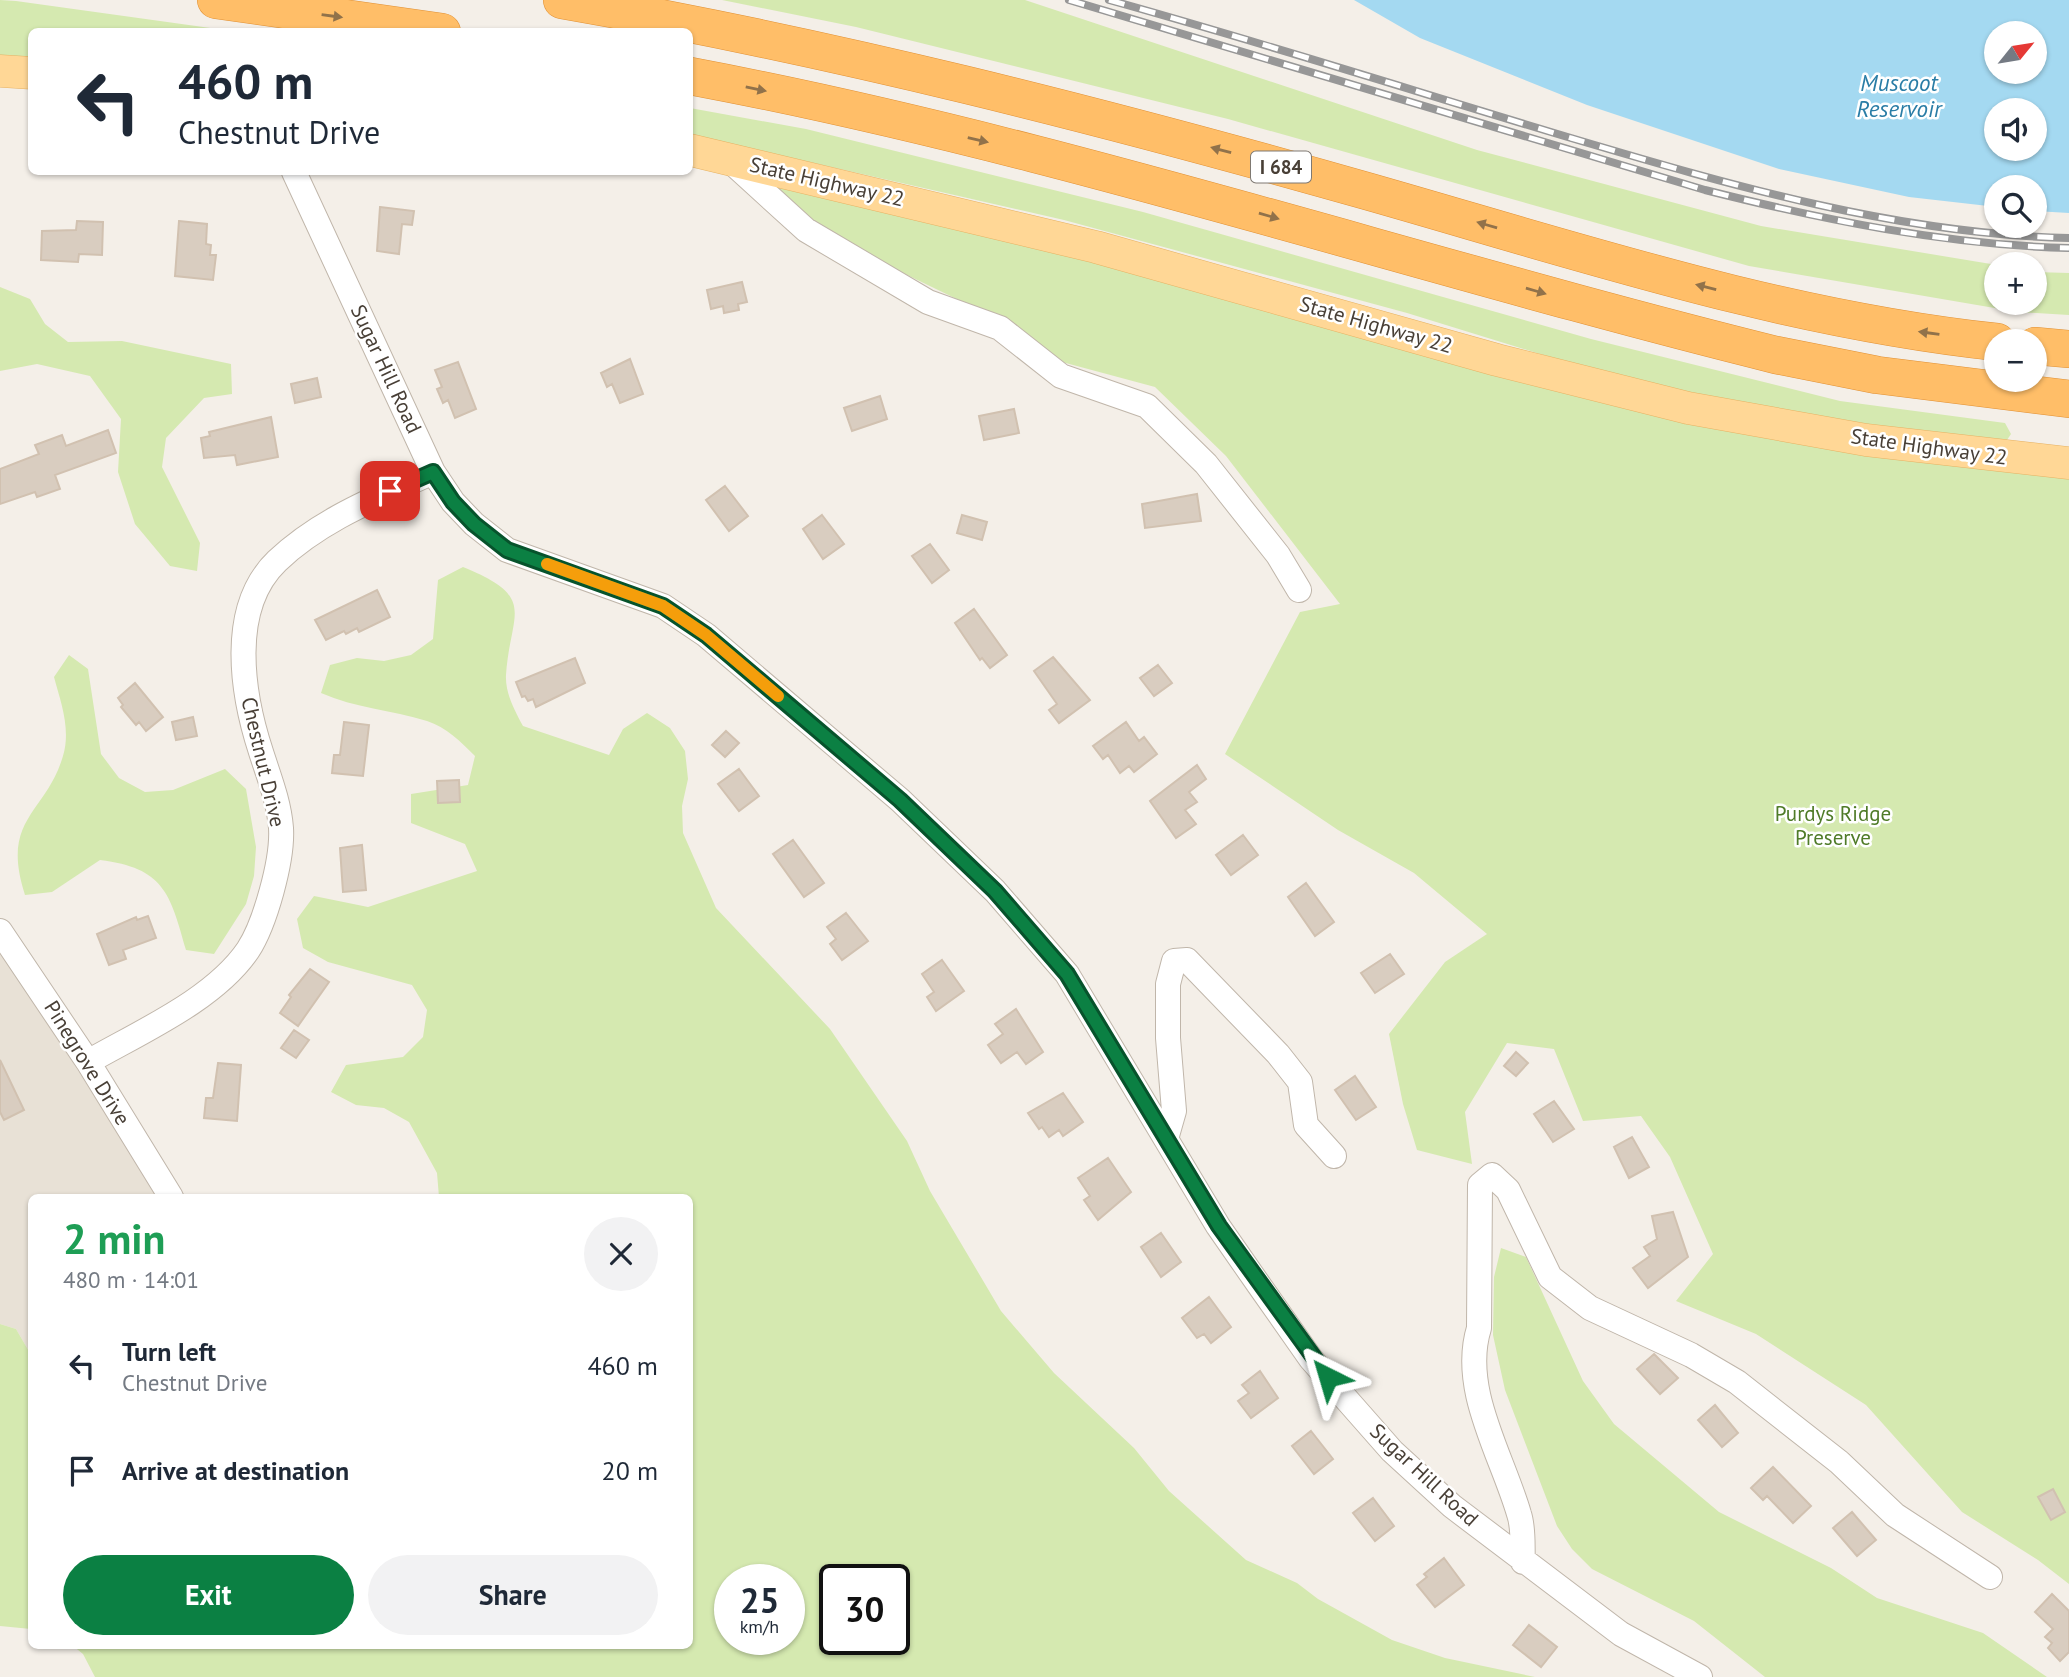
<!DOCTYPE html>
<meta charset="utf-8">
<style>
:root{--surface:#fff;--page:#f2f2f3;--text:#1f2937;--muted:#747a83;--accent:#0b8043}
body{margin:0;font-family:"PT Sans",sans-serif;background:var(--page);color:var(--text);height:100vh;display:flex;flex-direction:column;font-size:26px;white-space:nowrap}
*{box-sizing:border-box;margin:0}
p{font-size:23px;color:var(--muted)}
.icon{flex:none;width:38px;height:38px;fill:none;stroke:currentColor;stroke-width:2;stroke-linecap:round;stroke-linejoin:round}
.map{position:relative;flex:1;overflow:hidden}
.panel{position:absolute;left:28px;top:1194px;width:665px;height:455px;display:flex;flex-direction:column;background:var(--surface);border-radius:10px;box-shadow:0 2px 5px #0004}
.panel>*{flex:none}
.guide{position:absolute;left:28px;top:28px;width:665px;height:147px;border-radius:10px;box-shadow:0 2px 5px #0004;background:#fff;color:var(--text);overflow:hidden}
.needle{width:46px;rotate:60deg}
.controls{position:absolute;left:1984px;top:21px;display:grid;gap:14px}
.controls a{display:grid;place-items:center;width:63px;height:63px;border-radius:50%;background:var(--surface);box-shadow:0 2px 5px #0004;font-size:35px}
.speed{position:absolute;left:714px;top:1564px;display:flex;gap:14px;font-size:35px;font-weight:700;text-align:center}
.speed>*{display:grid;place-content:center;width:91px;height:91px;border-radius:50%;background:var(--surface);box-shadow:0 2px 5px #0004;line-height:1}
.speed small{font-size:18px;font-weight:400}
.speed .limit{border:4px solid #111;border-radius:10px;background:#fff;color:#111}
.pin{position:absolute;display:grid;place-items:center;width:60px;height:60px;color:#fff;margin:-30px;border-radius:14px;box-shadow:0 4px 10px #0006}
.me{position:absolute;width:77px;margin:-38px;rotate:320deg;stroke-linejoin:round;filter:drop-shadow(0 0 5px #0008)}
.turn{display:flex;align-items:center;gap:24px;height:147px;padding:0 35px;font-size:32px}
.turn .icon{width:91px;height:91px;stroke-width:2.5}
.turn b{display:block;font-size:49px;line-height:60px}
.round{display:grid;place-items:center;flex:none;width:74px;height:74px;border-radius:37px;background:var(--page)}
.summary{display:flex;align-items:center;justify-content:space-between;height:119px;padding:0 35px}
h1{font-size:42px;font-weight:800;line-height:52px;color:#1e9e55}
.cta{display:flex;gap:14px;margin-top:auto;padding:14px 35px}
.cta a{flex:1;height:80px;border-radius:42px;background:var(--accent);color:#fff;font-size:28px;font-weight:800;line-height:80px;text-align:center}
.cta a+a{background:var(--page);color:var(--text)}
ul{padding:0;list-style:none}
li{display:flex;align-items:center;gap:21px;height:105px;padding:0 35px}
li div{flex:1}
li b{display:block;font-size:26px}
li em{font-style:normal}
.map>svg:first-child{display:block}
.residential{fill:#e8e1d6}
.green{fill:#d5e9b0;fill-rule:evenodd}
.water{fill:#a4d9f1;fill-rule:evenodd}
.building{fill:#d9cdc0;stroke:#d1c1b0;stroke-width:2}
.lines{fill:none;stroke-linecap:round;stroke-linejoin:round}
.minor-casing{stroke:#c0b6aa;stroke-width:26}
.major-casing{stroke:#e6b264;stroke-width:33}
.highway-casing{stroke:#e09136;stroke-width:38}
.minor{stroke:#fff;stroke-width:24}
.major{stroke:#ffd796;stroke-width:32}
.highway{stroke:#ffbe68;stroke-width:37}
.rail-casing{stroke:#979797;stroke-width:8}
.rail{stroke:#fff;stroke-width:5;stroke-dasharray:16;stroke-linecap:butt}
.oneway{fill:#91724a}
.route-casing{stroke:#07532c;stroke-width:18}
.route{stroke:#0b8043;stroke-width:12}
.slow{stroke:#f59e0b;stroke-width:12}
.labels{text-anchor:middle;stroke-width:5;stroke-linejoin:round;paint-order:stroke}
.shield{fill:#fff;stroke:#7f7972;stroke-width:2}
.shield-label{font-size:19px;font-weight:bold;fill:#483f36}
.street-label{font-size:21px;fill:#483f36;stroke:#fff}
.park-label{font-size:21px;fill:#4f7b28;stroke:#fff}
.water-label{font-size:23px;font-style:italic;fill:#2a7da6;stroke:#fff}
</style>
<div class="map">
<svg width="2069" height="1677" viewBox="0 0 2069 1677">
<rect width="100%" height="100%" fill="#f4efe8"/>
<path class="residential" d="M 0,949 L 159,1197 L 32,1197 L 31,1389 L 30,1353 L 16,1329 L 0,1324 Z"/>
<path class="green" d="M 0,0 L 16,1 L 232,31 L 32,32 L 31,57 L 0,55 Z
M 722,0 L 1025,0 L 1477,150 L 1761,226 L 1997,265 L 1997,303 L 2035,303 L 2035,272 L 2069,273 L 2069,315 L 2018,312 L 1749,266 L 1228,119 L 856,27 Z
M 690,108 L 806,129 L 1143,212 L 1591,339 L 1840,401 L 2005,423 L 2011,434 L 2003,446 L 1761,407 L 1608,375 L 1407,313 L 1064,220 L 690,135 Z
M 752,173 L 1366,329 L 2069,475 L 2069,1584 L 2038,1560 L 1962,1512 L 1866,1405 L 1756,1334 L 1676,1301 L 1713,1254 L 1670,1157 L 1641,1116 L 1583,1121 L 1554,1049 L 1507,1043 L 1465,1112 L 1472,1164 L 1417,1150 L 1403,1104 L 1389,1034 L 1445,962 L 1487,934 L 1414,873 L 1338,830 L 1225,754 L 1300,612 L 1340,604 L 1226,456 L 1155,387 L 1062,362 L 965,303 L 876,260 L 811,223 Z
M 0,287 L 30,299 L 45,324 L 68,342 L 122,341 L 231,364 L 232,394 L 204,398 L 166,438 L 162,467 L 200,543 L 197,571 L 170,566 L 135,524 L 118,472 L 121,419 L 90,376 L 37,364 L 0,371 Z
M 463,567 C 539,598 510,612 506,675 C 505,693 515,711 523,726 L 609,755 L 623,729 L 647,713 L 670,728 L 685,751 L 688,779 L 682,806 L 683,833 L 716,908 L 830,1029 L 907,1141 L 930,1191 L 1001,1311 L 1054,1373 L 1134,1448 L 1169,1491 L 1246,1560 L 1297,1583 L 1318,1599 L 1392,1640 L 1445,1658 L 1535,1677 L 95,1677 L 83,1654 L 72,1645 L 690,1645 L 690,1197 L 439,1197 L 437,1173 L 409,1122 L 384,1108 L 356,1105 L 331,1092 L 346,1065 L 403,1057 L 423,1037 L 427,1010 L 412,985 L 328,962 L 303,948 L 297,919 L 314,896 L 368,907 L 477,871 L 465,844 L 411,823 L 411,794 L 468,785 L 475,756 C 461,742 446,727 427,721 C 391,710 355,708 321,693 L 330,665 L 357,658 L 384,661 L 411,655 L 433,639 L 438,580 ZM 730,1580 L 789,1580 L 789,1640 L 730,1640 ZM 835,1580 L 894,1580 L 894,1640 L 835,1640 Z
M 69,655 L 88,669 L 101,754 L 119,778 L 145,792 L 173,790 L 225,769 L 246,789 L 256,847 L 254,876 L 246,904 L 214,954 L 186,950 C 170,893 164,868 100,860 L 52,892 L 25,895 C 0,818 46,814 63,756 C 71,729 61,703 54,677 Z
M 1501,1248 L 1526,1257 L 1583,1381 L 1614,1424 L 1719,1512 L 1831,1568 L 1877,1598 L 1983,1633 L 2047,1677 L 1765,1677 L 1694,1621 L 1592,1569 L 1572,1549 L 1557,1526 L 1505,1390 L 1493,1335 L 1494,1277 Z
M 0,1324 L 16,1329 L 30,1353 L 31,1629 L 0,1626 Z"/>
<path class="water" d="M 1354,0 L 2069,0 L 2069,213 L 2035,211 L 2035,187 L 1997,187 L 1997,207 L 1909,197 L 1779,169 L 1587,105 L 1420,38 ZM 1997,33 L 2035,33 L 2035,72 L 1997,72 ZM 2035,110 L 2035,149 L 1997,149 L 1997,110 Z"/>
<path class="building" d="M 380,207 L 414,211 L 412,225 L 402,224 L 399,254 L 377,251 Z
M 77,221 L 103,222 L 102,255 L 79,254 L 78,262 L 41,260 L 42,231 L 76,230 Z
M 179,221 L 207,224 L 206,244 L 211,245 L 210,255 L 216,255 L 213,280 L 175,276 Z
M 742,282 L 747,302 L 738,304 L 739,310 L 724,313 L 723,306 L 711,309 L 707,290 Z
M 630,359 L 643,394 L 620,403 L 612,384 L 607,387 L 601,373 Z
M 458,362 L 476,409 L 455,418 L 448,400 L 443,403 L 437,389 L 442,387 L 435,370 Z
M 317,378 L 321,397 L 295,403 L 291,384 Z
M 880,396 L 887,419 L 852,431 L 844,408 Z
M 1014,409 L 1019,433 L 984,440 L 979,416 Z
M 271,417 L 278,457 L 237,465 L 235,455 L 204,458 L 201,438 L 210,436 L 209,432 Z
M 108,430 L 116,453 L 55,475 L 60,489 L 37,497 L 35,492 L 0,504 L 0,469 L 39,454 L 35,445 L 62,435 L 66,446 Z
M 725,486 L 748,516 L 729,531 L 706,500 Z
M 1197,494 L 1201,521 L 1145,528 L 1142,504 Z
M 822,515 L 844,544 L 823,559 L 803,529 Z
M 962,515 L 987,522 L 982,540 L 957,533 Z
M 930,544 L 949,570 L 932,583 L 912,556 Z
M 377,590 L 390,617 L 359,632 L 357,628 L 346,634 L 344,631 L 326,640 L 315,620 Z
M 974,609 L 1007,655 L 990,668 L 982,658 L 980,660 L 955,623 Z
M 1053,657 L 1090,700 L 1059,723 L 1049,710 L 1057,704 L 1034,671 Z
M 575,658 L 585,683 L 536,707 L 533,699 L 528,701 L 525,696 L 522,697 L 516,682 Z
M 1158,665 L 1172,683 L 1154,696 L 1140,678 Z
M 135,683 L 163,717 L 146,731 L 139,722 L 136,725 L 121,707 L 123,705 L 118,698 Z
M 193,717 L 197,736 L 176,740 L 172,722 Z
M 344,722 L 369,725 L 363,776 L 332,773 L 334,755 L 340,755 Z
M 1126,722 L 1139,741 L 1144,737 L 1157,754 L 1134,772 L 1129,766 L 1120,773 L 1108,755 L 1103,759 L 1093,746 Z
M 726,731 L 739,743 L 725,757 L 712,745 Z
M 1197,765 L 1206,779 L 1189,792 L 1197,802 L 1185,810 L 1196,824 L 1176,838 L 1150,801 Z
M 739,769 L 759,796 L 739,811 L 718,784 Z
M 459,780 L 460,802 L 438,803 L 437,781 Z
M 1243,835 L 1258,855 L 1231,875 L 1216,855 Z
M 793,840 L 824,883 L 804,897 L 773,854 Z
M 362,845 L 366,890 L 343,892 L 340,848 Z
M 1306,883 L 1334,922 L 1315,936 L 1288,897 Z
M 846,913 L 868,941 L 842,960 L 830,944 L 836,939 L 827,927 Z
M 148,916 L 156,938 L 123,950 L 126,959 L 109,965 L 97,934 L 136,917 L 137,920 Z
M 1390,954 L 1404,974 L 1375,993 L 1361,973 Z
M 942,960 L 964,991 L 936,1011 L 927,997 L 934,992 L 922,974 Z
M 310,969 L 329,982 L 298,1026 L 280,1013 L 291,997 L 289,995 Z
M 1016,1009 L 1043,1052 L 1026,1064 L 1017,1052 L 1001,1063 L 988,1045 L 1003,1034 L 995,1024 Z
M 294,1030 L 309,1040 L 296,1058 L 281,1048 Z
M 1516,1052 L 1528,1063 L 1516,1076 L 1504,1066 Z
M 0,1060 L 24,1110 L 4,1120 L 0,1112 Z
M 218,1063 L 241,1065 L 237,1121 L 204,1118 L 206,1098 L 213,1098 Z
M 1355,1076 L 1376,1107 L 1356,1120 L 1335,1090 Z
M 1063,1093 L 1083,1122 L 1063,1136 L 1059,1130 L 1049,1137 L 1042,1127 L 1039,1129 L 1028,1113 Z
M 1554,1101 L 1574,1129 L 1553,1142 L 1534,1114 Z
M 1632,1137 L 1649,1167 L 1629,1178 L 1614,1147 Z
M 1108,1158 L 1131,1192 L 1098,1220 L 1084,1200 L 1090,1196 L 1078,1178 Z
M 1673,1212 L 1688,1257 L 1648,1288 L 1633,1268 L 1650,1256 L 1644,1247 L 1657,1239 L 1652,1216 Z
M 1161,1233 L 1181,1262 L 1161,1277 L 1141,1247 Z
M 1209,1297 L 1231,1327 L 1211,1343 L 1204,1334 L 1197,1338 L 1182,1318 Z
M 1654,1354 L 1678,1378 L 1660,1394 L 1637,1369 Z
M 1260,1371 L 1278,1398 L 1251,1418 L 1238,1401 L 1249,1393 L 1242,1385 Z
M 1715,1405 L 1738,1433 L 1722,1447 L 1698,1420 Z
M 1311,1431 L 1333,1459 L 1314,1474 L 1292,1446 Z
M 1773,1467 L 1811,1506 L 1793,1523 L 1767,1496 L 1763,1500 L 1751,1488 Z
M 2053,1489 L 2065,1512 L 2051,1520 L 2038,1497 Z
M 1373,1498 L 1394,1526 L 1375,1541 L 1353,1513 Z
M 1852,1512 L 1876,1540 L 1857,1556 L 1833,1528 Z
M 1444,1558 L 1464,1585 L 1435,1607 L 1417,1585 L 1427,1577 L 1424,1574 Z
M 2052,1594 L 2069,1611 L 2069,1652 L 2060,1661 L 2048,1648 L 2052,1643 L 2045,1637 L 2053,1629 L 2035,1612 Z
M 1529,1625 L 1557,1647 L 1541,1667 L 1513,1645 Z"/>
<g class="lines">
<g class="minor-casing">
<path id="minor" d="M 728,159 L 806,230 L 928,302 L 1000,328 L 1061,376 L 1147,406 L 1206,464 L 1278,555 L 1299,590
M 294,172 L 433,472 L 453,502 L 474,524 L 507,550 L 663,606 L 706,635 L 900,800 L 995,891 L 1067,974 L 1218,1226 L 1259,1285 L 1311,1359 L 1392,1451 L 1452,1506 L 1621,1634 L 1700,1677
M 0,931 L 88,1062 L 171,1197
M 88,1062 C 140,1032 214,1000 248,950 C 265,924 283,860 281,828 C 279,802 269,777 261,752 C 242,694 228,608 277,561 C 321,519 379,497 433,472
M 1166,1139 L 1174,1111 L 1168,1038 L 1168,984 L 1174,961 L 1187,960 L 1278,1054 L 1300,1082 L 1306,1125 L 1334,1156
M 1523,1562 C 1522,1546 1524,1528 1519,1514 C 1502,1455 1460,1389 1479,1328 L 1480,1185 L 1492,1175 L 1508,1190 L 1550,1277 L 1590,1308 L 1691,1355 L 1737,1382 L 1839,1462 L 1895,1515 L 1990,1577"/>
</g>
<g class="major-casing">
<path id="major" d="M 0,71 L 32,73
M 690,150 L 1096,247 L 1497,360 L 1688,408 L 1866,440 L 2069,463"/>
</g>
<g class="highway-casing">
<path id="highway" d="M 216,0 L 442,32
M 562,0 C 832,47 1099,115 1363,190 C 1571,249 1780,319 1997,342
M 690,76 C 1057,145 1413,265 1776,355 L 1877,375 L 2069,399
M 2035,346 L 2069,349"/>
</g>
<use href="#minor" class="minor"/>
<use href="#major" class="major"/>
<use href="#highway" class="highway"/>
<g class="rail-casing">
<path id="rail" d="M 1069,0 L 1705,190 C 1824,220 1946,245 2069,248
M 1109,0 C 1264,43 1417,92 1571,138 C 1733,186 1899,234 2069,238"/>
</g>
<use href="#rail" class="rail"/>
</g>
<defs><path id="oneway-solid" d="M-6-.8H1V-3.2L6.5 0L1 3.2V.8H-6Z" transform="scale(1.75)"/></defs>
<g class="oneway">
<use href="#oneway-solid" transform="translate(332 16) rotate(8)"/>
<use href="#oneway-solid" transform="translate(756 89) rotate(12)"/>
<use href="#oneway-solid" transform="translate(978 140) rotate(13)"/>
<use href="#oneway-solid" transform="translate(1221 150) rotate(-165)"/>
<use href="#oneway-solid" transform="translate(1269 216) rotate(16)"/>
<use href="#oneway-solid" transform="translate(1487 225) rotate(-164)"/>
<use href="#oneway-solid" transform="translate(1706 287) rotate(-166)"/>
<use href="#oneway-solid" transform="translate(1536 291) rotate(16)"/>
<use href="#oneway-solid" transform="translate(1929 333) rotate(-172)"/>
</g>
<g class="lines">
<g class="route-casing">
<path id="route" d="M 390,491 L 433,472 L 453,502 L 474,524 L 507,550 L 663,606 L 706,635 L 900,800 L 995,891 L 1067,974 L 1219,1226 L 1328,1377"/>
</g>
<use href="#route" class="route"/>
<path class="slow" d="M 547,564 L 663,606 L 706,635 L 778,696"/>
</g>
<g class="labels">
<rect class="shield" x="1251" y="151.5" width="60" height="31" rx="5"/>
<g class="shield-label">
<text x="1281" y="174">I 684</text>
</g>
<g class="street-label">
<text transform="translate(827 182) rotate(13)" y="7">State Highway 22</text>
<text transform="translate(1376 325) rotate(16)" y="7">State Highway 22</text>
<text transform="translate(386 369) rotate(65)" y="7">Sugar Hill Road</text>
<text transform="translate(1929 447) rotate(8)" y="7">State Highway 22</text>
<text transform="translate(263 762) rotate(77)" y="7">Chestnut Drive</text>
<text transform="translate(87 1063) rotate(58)" y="7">Pinegrove Drive</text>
<text transform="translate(1424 1475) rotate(43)" y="7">Sugar Hill Road</text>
</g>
<g class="park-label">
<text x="1833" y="821">Purdys Ridge<tspan x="1833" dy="24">Preserve</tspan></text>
</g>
<g class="water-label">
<text x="1899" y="91">Muscoot<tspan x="1899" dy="26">Reservoir</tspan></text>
</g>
</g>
</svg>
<div class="controls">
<a><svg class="needle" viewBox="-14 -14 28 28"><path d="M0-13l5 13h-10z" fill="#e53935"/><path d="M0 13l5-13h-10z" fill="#747a83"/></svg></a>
<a><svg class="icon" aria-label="sound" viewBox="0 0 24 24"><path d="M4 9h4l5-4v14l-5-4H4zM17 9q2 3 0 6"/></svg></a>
<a><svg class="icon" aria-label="search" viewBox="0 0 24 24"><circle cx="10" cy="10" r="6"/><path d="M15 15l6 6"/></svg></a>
<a>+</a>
<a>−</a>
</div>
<div class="speed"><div>25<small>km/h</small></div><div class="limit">30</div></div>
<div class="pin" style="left:390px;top:491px;background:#d93025"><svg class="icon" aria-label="arrive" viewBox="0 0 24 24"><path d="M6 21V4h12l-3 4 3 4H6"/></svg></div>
<svg class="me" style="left:1328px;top:1377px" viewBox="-20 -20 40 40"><path d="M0-17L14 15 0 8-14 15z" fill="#0b8043" stroke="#fff" stroke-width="4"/></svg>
<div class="guide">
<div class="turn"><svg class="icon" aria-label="left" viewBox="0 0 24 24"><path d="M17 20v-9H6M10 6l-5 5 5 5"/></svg><div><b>460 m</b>Chestnut Drive</div></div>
</div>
<section class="panel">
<div class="summary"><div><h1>2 min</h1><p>480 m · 14:01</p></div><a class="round"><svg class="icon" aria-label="close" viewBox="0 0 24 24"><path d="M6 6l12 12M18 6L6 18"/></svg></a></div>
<ul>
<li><svg class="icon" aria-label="left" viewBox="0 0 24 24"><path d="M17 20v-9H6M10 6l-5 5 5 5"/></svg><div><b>Turn left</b><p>Chestnut Drive</p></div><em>460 m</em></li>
<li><svg class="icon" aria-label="arrive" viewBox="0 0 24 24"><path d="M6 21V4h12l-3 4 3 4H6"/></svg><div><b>Arrive at destination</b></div><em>20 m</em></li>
</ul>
<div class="cta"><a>Exit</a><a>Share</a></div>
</section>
</div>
